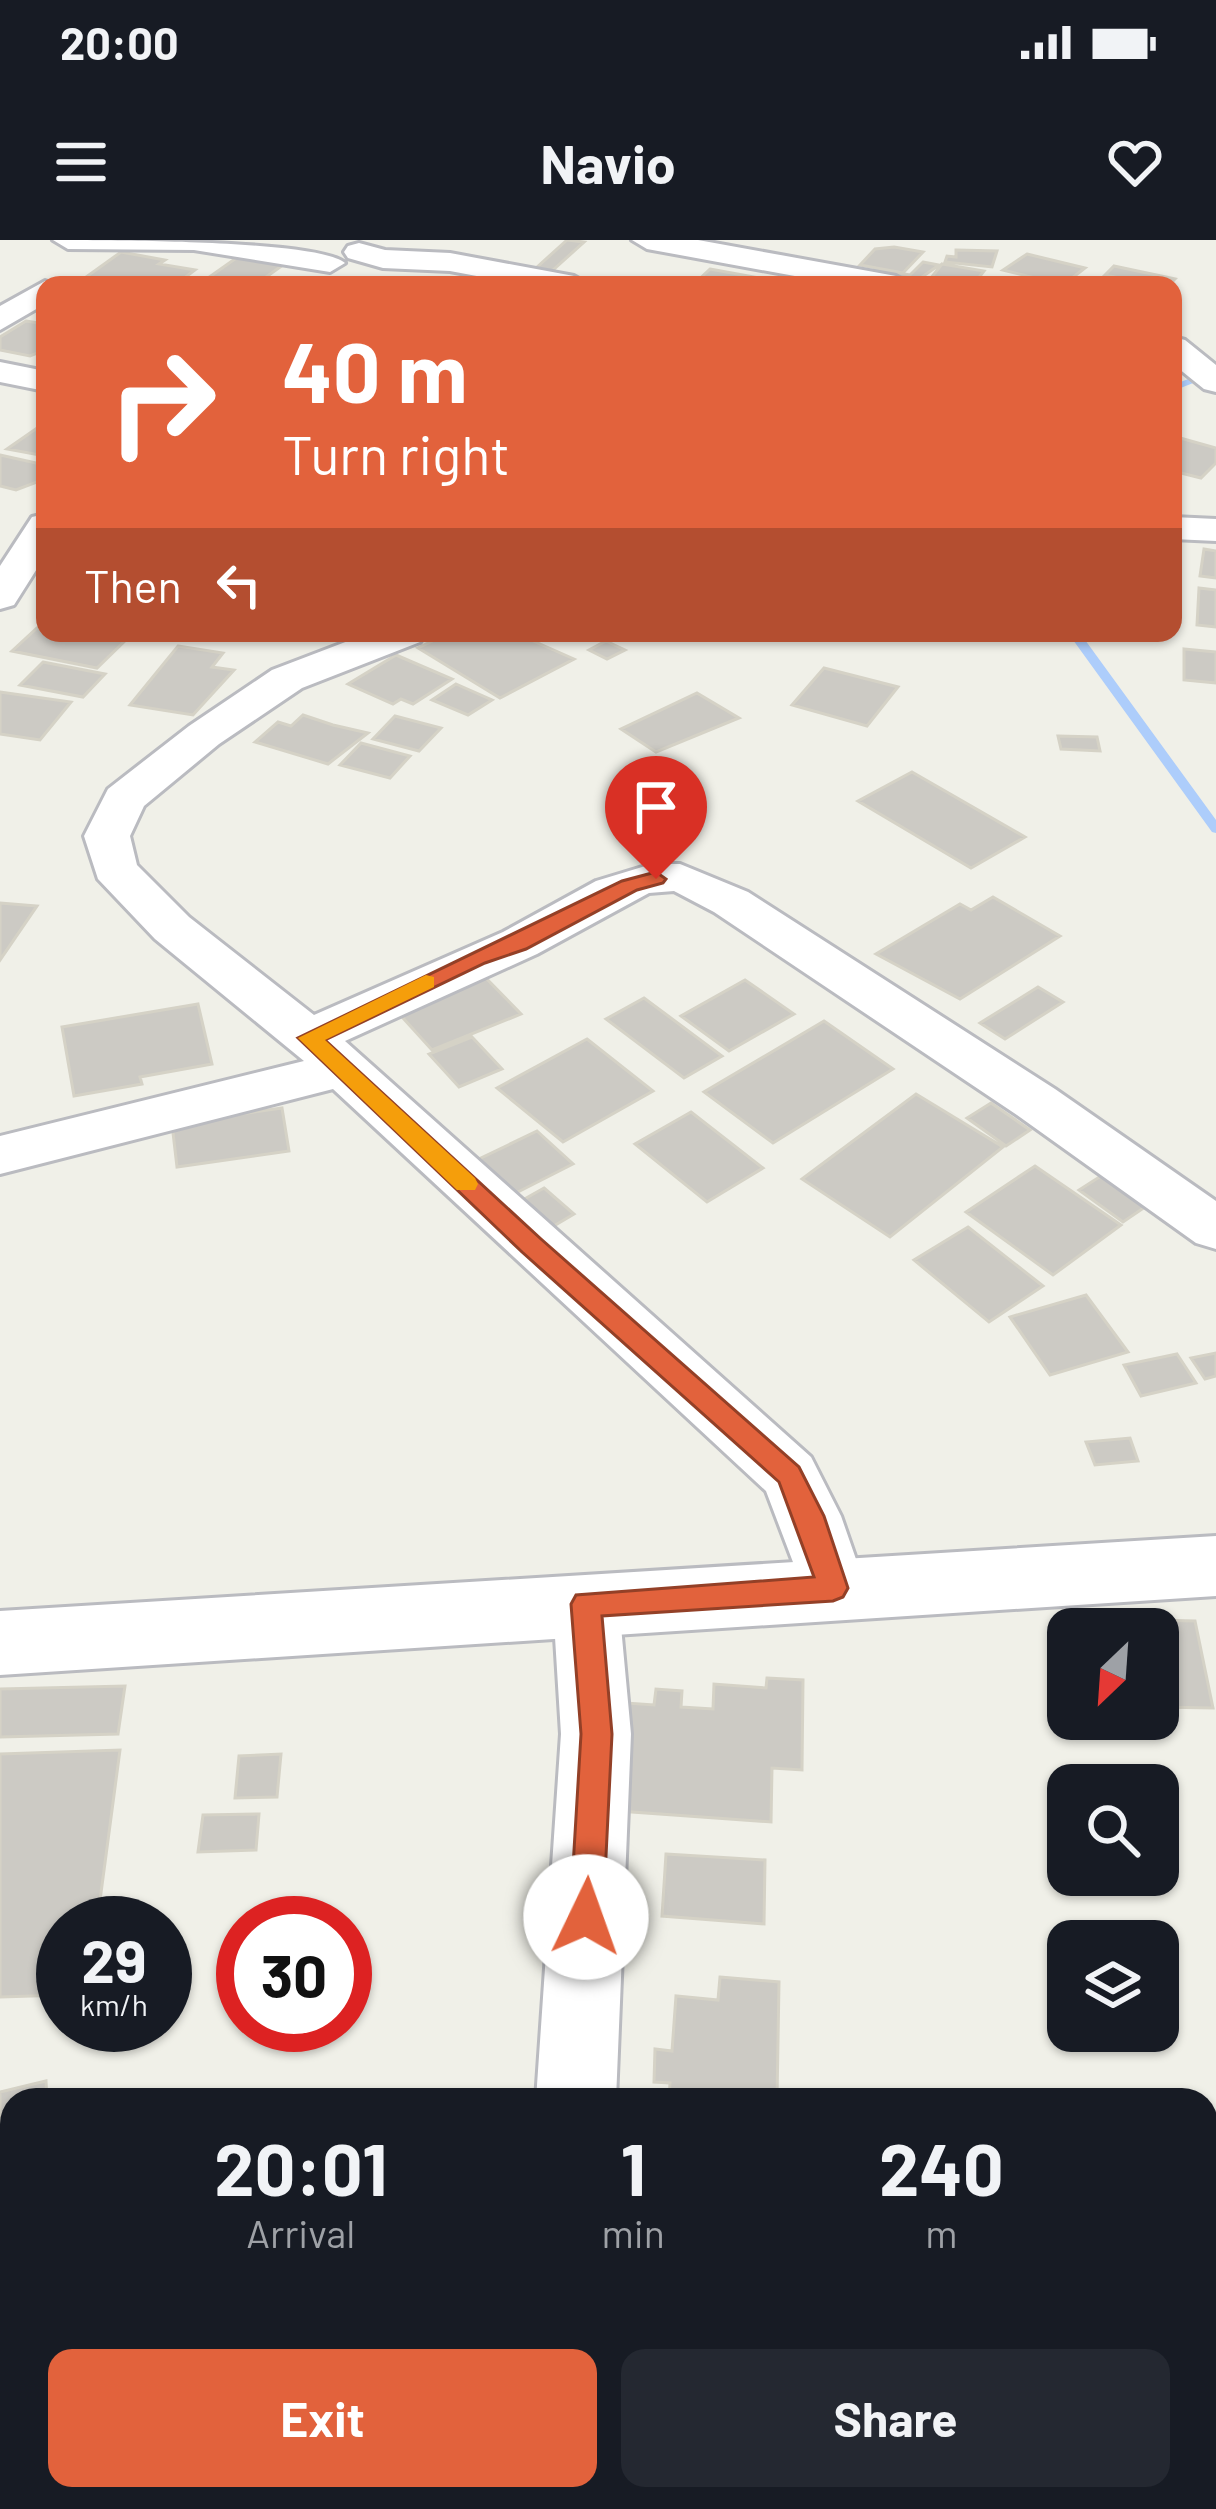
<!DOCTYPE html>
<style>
:root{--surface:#171b24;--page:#242831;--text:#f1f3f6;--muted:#9ea1a6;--accent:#e2623c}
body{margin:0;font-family:Barlow,sans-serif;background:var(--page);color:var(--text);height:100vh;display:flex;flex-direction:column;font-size:45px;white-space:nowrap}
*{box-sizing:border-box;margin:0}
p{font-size:39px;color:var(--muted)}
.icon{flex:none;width:66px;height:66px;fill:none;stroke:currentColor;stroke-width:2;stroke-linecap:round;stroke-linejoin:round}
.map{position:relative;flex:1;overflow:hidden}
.drawer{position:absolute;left:0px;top:1848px;width:1218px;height:423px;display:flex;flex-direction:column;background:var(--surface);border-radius:36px 36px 0 0;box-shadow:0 3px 9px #0004}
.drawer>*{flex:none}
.guide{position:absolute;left:36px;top:36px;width:1146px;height:366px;border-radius:24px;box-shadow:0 3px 9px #0004;background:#e2623c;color:#fff;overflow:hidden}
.needle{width:78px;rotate:205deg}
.controls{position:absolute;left:1047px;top:1368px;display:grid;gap:24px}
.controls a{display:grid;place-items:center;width:132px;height:132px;border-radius:24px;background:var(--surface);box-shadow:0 3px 9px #0004;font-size:60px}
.speed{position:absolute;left:36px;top:1656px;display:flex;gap:24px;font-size:60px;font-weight:700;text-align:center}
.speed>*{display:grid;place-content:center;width:156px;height:156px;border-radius:50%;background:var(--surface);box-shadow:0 3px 9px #0004;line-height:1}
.speed small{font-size:30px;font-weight:400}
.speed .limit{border:18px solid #d22;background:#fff;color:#111}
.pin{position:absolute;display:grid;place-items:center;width:102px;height:102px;color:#fff;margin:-123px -51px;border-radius:50% 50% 50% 0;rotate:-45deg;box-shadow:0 0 12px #0007}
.pin .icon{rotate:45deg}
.me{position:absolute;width:132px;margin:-66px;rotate:3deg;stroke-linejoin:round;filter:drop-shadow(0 0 9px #0008)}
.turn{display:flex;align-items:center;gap:42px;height:252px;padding:0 48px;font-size:54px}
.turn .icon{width:156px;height:156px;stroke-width:2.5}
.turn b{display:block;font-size:84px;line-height:102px}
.then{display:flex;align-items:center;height:114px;padding:0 48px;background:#0003;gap:24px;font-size:45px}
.eta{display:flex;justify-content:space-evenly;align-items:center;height:204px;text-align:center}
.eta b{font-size:72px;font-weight:700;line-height:84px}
.action{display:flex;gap:24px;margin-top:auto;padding:24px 48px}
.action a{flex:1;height:138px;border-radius:24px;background:var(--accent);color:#fff;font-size:48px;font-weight:700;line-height:138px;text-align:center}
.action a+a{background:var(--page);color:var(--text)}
.status{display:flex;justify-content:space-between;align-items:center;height:84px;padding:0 60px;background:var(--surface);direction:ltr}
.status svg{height:33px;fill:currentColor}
header{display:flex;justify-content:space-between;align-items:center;height:156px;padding:0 48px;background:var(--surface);font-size:54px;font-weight:700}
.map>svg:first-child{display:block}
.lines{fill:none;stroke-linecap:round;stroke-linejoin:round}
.stream{fill:#adcdfb;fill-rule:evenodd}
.building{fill:#cccac4;stroke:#d5d2c6;stroke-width:3}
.minor-casing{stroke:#babbc0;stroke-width:6}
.tertiary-casing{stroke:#babbc0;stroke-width:6}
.minor{fill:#fff;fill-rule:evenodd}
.tertiary{fill:#fff;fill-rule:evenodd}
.route{fill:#e2623c;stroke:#934027;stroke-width:3}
.slow{fill:#f59e0b}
</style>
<div class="status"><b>20:00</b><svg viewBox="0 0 49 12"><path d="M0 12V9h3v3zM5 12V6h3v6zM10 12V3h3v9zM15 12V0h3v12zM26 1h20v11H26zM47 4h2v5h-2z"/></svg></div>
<header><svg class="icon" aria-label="menu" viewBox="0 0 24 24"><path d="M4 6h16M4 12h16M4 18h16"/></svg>Navio<svg class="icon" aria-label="heart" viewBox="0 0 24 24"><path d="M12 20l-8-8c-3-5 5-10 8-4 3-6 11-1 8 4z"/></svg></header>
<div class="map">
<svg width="1216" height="2269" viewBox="0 0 1216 2269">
<rect width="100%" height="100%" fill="#f0f0e8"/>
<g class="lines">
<path class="stream" d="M 1216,128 L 1216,134 L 1173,151 L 1173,145 Z
M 1068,393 L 1080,393 L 1216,580 L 1216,593 L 1212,592 Z"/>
</g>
<path class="building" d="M 567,0 L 584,2 L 552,31 L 536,28 Z
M 894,7 L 923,12 L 903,33 L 860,25 L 875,9 Z
M 956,10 L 997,11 L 992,27 L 945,22 L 947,16 L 956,17 Z
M 121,12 L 165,20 L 159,24 L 195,30 L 175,45 L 134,45 L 86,37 Z
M 242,14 L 287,22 L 255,45 L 198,45 Z
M 1027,14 L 1085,28 L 1063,45 L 1003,30 Z
M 923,22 L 939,25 L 915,42 L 871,34 L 875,29 L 910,35 Z
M 942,24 L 984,31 L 973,45 L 931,38 Z
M 1114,26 L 1175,39 L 1169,45 L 1152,45 L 1105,35 Z
M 710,29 L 759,38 L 752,45 L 693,45 Z
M 26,81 L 45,84 L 45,110 L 30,116 L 0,110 L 0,97 Z
M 37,188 L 45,190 L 45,216 L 7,209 Z
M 1173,196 L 1216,208 L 1216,223 L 1201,238 L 1173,231 Z
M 0,215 L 45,225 L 45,239 L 16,250 L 0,246 Z
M 1204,309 L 1216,311 L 1216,338 L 1200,336 Z
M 1199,348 L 1216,350 L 1216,387 L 1197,385 Z
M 45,387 L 45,393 L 133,393 L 97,428 L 12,411 L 37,388 Z
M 449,393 L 515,393 L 574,419 L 500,458 L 418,408 Z
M 606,401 L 625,410 L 607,419 L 589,410 Z
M 178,406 L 223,413 L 212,427 L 234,430 L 193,475 L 130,465 Z
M 1184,409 L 1216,412 L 1216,443 L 1184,440 Z
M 396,415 L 452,439 L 413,464 L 401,459 L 393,464 L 348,444 Z
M 43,422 L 105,434 L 83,457 L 20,445 Z
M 824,428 L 898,447 L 867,486 L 792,465 Z
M 456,444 L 492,460 L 468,475 L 432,460 Z
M 0,452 L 71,462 L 40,500 L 0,494 Z
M 697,453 L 739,478 L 656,512 L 621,489 Z
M 303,475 L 333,485 L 368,493 L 328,524 L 255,502 L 278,482 L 291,486 Z
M 395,476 L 441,488 L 419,511 L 373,499 Z
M 1058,496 L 1097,497 L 1100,511 L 1061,509 Z
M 361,503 L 410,516 L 390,538 L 340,525 Z
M 912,532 L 1025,597 L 971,628 L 858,561 Z
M 993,657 L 1060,696 L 960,759 L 876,714 L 960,664 L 971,670 Z
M 0,663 L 37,666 L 0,720 Z
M 481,733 L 521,774 L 432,810 L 393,767 Z
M 745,740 L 794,774 L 729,811 L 681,776 Z
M 1038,747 L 1063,762 L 1005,799 L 980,783 Z
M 644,758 L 722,816 L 684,838 L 606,779 Z
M 198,764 L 212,824 L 140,837 L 142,844 L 74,856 L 62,787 Z
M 824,781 L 893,829 L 773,903 L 704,852 Z
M 472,797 L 502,829 L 459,847 L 429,814 Z
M 587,799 L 653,851 L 563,902 L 497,848 Z
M 916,854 L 1003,907 L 890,997 L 802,939 Z
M 991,863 L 1030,890 L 1006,906 L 967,878 Z
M 282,868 L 289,911 L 177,927 L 172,884 Z
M 691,872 L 763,928 L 707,962 L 635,904 Z
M 537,891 L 573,924 L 512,955 L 477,920 Z
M 1035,926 L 1121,985 L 1053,1035 L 966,972 Z
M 1104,934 L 1148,965 L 1123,982 L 1079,950 Z
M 544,948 L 574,974 L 542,993 L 512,966 Z
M 968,987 L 1043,1046 L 989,1082 L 914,1020 Z
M 1086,1055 L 1128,1112 L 1050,1135 L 1010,1077 Z
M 1216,1113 L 1216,1136 L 1205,1139 L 1191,1118 Z
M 1177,1114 L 1196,1143 L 1141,1156 L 1124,1125 Z
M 1130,1198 L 1138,1221 L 1095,1225 L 1086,1202 Z
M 1106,1378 L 1144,1379 L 1146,1389 L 1073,1389 L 1107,1387 Z
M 1154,1380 L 1195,1381 L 1213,1468 L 1158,1467 L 1160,1403 Z
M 767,1438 L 803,1440 L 802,1530 L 772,1528 L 771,1582 L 619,1571 L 627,1463 L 654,1465 L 656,1449 L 682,1451 L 681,1467 L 713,1469 L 714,1444 L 766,1448 Z
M 125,1446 L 118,1494 L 0,1497 L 0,1449 Z
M 120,1510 L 97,1683 L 63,1683 L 63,1755 L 0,1757 L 0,1514 Z
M 281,1514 L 277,1557 L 235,1558 L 239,1516 Z
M 259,1574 L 256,1610 L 198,1612 L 203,1575 Z
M 666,1614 L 765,1620 L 764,1684 L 662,1676 Z
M 720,1737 L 779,1742 L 777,1860 L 669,1860 L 670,1843 L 654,1842 L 655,1809 L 672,1811 L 676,1756 L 718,1760 Z
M 46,1841 L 47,1860 L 12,1860 L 12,1953 L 0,1956 L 0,1852 Z
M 116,2259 L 291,2259 L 289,2269 L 115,2269 Z
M 377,2259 L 476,2259 L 475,2269 L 376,2269 Z"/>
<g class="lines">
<g class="minor-casing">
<path id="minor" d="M 53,0 C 102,0 319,0 345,23 L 330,32 L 194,10 L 68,9 Z
M 632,0 L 698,0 L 896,36 L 912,45 L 844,45 L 647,9 Z
M 359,3 L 385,10 L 450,13 L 574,36 L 590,45 L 524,45 L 450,31 L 383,28 L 348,18 L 344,12 L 348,6 Z
M 45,41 L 57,45 L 45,45 L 45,64 L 0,90 L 0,66 Z
M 1173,97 L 1185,100 L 1216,125 L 1216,152 L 1204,149 L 1173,124 Z
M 0,122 L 45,131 L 45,151 L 0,142 Z
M 45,274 L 45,316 L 14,365 L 0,369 L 0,326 L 32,277 Z
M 1173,277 L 1216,279 L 1216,301 L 1173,299 Z
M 369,393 L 426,393 L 420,402 L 302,448 L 219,504 L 144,566 L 130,596 L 137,625 L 189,677 L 314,775 L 503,692 L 596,641 L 652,624 L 680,624 L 748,652 L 1055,849 L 1216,961 L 1216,1009 L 1196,1003 L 1017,875 L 714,672 L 674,651 L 649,653 L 537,714 L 345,801 L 811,1217 L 841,1276 L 866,1348 L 856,1367 L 833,1375 L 810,1367 L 766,1251 L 333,849 L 0,934 L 0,896 L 304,821 L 155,699 L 98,639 L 84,596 L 108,549 L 189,486 L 272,430 Z
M 586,1337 L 609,1345 L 619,1365 L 631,1494 L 616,1860 L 536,1860 L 561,1494 L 553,1365 L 563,1345 Z
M 12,2138 L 12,2226 L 0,2229 L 0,2141 Z
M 509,2259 L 599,2259 L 598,2269 L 508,2269 Z"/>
</g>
<g class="tertiary-casing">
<path id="tertiary" d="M 1216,1296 L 1216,1356 L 0,1435 L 0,1371 Z"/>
</g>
<use href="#minor" class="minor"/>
<use href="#tertiary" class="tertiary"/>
</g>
<path class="route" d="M 656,632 L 666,639 L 663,643 L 637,650 L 526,709 L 485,723 L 325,800 L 541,999 L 799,1227 L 824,1276 L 848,1348 L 843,1357 L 833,1361 L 602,1376 L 612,1494 L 603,1677 L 598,1688 L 586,1693 L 575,1688 L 570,1677 L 581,1494 L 571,1364 L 576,1355 L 814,1337 L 779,1242 L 522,1012 L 298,798 L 622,641 Z"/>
<path class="slow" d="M 426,735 L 434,737 L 434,747 L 325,800 L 475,938 L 478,944 L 475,950 L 457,950 L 298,798 Z"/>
</svg>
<div class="controls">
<a><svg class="needle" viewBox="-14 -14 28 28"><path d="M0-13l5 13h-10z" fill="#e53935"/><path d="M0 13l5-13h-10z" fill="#9ea1a6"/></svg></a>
<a><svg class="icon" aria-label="search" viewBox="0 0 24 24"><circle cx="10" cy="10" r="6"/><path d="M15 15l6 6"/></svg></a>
<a><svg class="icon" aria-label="layers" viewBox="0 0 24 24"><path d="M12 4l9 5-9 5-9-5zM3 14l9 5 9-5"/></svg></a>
</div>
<div class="speed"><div>29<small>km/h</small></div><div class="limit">30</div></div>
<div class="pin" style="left:656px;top:639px;background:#d93025"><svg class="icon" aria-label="arrive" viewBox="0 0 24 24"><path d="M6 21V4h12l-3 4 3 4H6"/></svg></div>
<svg class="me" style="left:586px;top:1677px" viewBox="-20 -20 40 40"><circle r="19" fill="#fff"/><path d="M0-13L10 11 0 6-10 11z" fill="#e2623c"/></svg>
<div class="guide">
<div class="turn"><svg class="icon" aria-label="right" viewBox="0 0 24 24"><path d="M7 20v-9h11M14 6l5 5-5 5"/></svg><div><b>40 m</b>Turn right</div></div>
<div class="then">Then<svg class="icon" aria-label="left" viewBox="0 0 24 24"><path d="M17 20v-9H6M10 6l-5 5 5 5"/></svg></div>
</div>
<section class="drawer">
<div class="eta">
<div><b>20:01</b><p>Arrival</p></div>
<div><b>1</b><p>min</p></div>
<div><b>240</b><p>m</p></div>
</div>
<div class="action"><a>Exit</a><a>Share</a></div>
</section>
</div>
